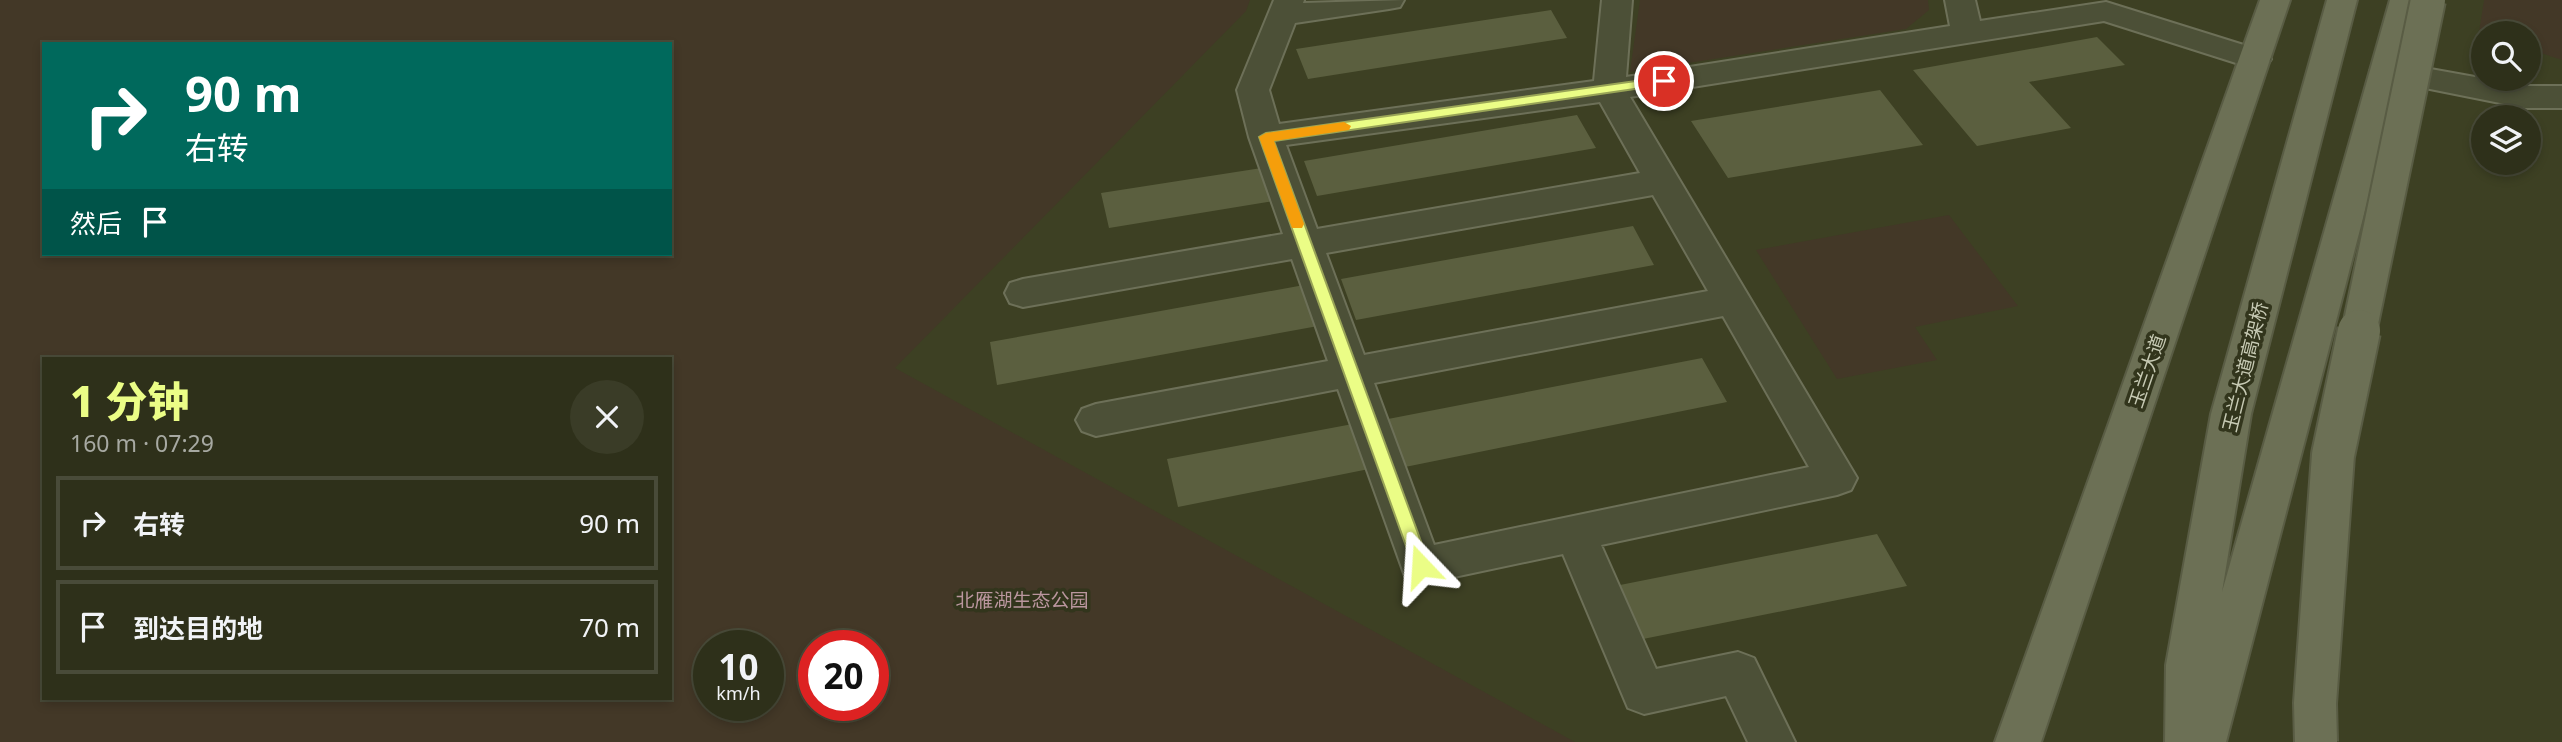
<!DOCTYPE html>
<html lang="zh">
<meta charset="utf-8">
<style>
:root{--surface:#2e301a;--page:#3a3c27;--text:#f1f3f6;--muted:#a7a9a2;--line:#494b39;--accent:#ebfd86}
body{margin:0;font-family:"Noto Sans","Noto Sans SC",sans-serif;background:var(--page);color:var(--text);height:100vh;display:flex;flex-direction:column;font-size:26px;white-space:nowrap}
*{box-sizing:border-box;margin:0}
p{font-size:23px;color:var(--muted)}
.icon{flex:none;width:38px;height:38px;fill:none;stroke:currentColor;stroke-width:2;stroke-linecap:round;stroke-linejoin:round}
.map{position:relative;flex:1;overflow:hidden}
.side{position:absolute;left:42px;top:357px;width:630px;height:343px;display:flex;flex-direction:column;background:var(--surface);border-radius:0px;box-shadow:0 4px 10px #0003,0 0 0 2px var(--line)}
.side>*{flex:none}
.hud{position:absolute;left:42px;top:42px;width:630px;height:214px;border-radius:0px;box-shadow:0 4px 10px #0003,0 0 0 2px var(--line);background:#00695c;color:#fff;overflow:hidden}
.fabs{position:absolute;left:2471px;top:21px;display:grid;gap:14px}
.fabs a{display:grid;place-items:center;width:70px;height:70px;border-radius:50%;background:var(--surface);box-shadow:0 4px 10px #0003,0 0 0 2px var(--line);font-size:35px}
.speed{position:absolute;left:693px;top:630px;display:flex;gap:14px;font-size:35px;font-weight:700;text-align:center}
.speed>*{display:grid;place-content:center;width:91px;height:91px;border-radius:50%;background:var(--surface);box-shadow:0 4px 10px #0003,0 0 0 2px var(--line);line-height:1}
.speed small{font-size:18px;font-weight:400}
.speed .limit{border:10px solid #d22;background:#fff;color:#111}
.pin{position:absolute;display:grid;place-items:center;width:60px;height:60px;color:#fff;margin:-30px;border:4px solid #fff;border-radius:50%;box-shadow:0 2px 7px #0007}
.me{position:absolute;width:77px;margin:-38px;rotate:340deg;stroke-linejoin:round;filter:drop-shadow(0 0 5px #0008)}
.turn{display:flex;align-items:center;gap:24px;height:147px;padding:0 28px;font-size:32px}
.turn .icon{width:91px;height:91px;stroke-width:2.5}
.turn b{display:block;font-size:49px;line-height:60px}
.then{display:flex;align-items:center;height:66px;padding:0 28px;background:#0003;gap:14px;font-size:26px}
.round{display:grid;place-items:center;flex:none;width:74px;height:74px;border-radius:37px;background:var(--page)}
.overview{display:flex;align-items:center;justify-content:space-between;height:119px;padding:0 28px}
h1{font-size:42px;font-weight:800;line-height:52px;color:var(--accent)}
ul{padding:0;list-style:none}
li{display:flex;align-items:center;gap:21px;height:94px;margin:0 14px 10px;padding:0 14px;border:4px solid var(--line);border-radius:0px}
li div{flex:1}
li b{display:block;font-size:26px}
li em{font-style:normal}
.map>svg:first-child{display:block}
.green{fill:#433827;fill-rule:evenodd}
.building{fill:#5b5f3f}
.lines{fill:none;stroke-linecap:round;stroke-linejoin:round}
.minor-casing{stroke:#6d7058;stroke-width:4}
.major-casing{stroke:#595c44;stroke-width:4}
.minor{fill:#4c5037;fill-rule:evenodd}
.major{fill:#6c7055;fill-rule:evenodd}
.major-bridge-far1-casing{stroke:#595c44;stroke-width:38;stroke-linecap:butt}
.major-bridge-casing{stroke:#595c44;stroke-width:46;stroke-linecap:butt}
.major-bridge-far1{stroke:#6c7055;stroke-width:34}
.major-bridge{stroke:#6c7055;stroke-width:42}
.route{fill:#ebfd86;stroke:#99a457;stroke-width:2}
.slow{fill:#f59e0b}
.labels{text-anchor:middle;stroke-width:7;stroke-linejoin:round;paint-order:stroke}
.street-label{font-size:19px;fill:#c7cab4;stroke:#32351c}
.park-label{font-size:19px;fill:#ba969e;stroke:#32351c}
</style>
<div class="map">
<svg width="2562" height="742" viewBox="0 0 2562 742">
<rect width="100%" height="100%" fill="#3d4023"/>
<path class="green" d="M 0,0 L 1250,0 L 1246,11 L 895,368 L 1575,742 L 0,742 ZM 44,44 L 670,44 L 670,254 L 44,254 ZM 44,359 L 670,359 L 670,698 L 44,698 ZM 709,646 L 768,646 L 768,705 L 709,705 ZM 814,646 L 873,646 L 873,705 L 814,705 Z
M 1640,0 L 1928,0 L 1929,10 L 1906,29 L 1630,72 Z
M 2484,0 L 2562,0 L 2562,60 L 2529,49 L 2529,33 L 2479,32 Z
M 1949,215 L 2018,306 L 1915,327 L 1937,360 L 1837,379 L 1756,250 Z"/>
<path class="building" d="M 1551,10 L 1567,38 L 1308,79 L 1296,49 Z
M 2097,37 L 2125,65 L 2029,82 L 2071,128 L 1977,146 L 1913,70 Z
M 1880,90 L 1923,145 L 1728,178 L 1691,121 Z
M 1577,115 L 1596,148 L 1317,196 L 1304,161 Z
M 1268,167 L 1279,200 L 1109,228 L 1101,193 Z
M 1633,226 L 1654,265 L 1356,320 L 1341,279 Z
M 1304,285 L 1318,326 L 997,385 L 990,342 Z
M 1702,358 L 1727,402 L 1405,467 L 1388,419 Z
M 1358,423 L 1374,468 L 1178,507 L 1167,459 Z
M 1877,534 L 1907,586 L 1643,639 L 1620,585 Z"/>
<g class="lines">
<g class="minor-casing">
<path id="minor" d="M 1274,0 L 1304,0 L 1303,3 L 1404,0 L 1400,7 L 1389,9 L 1295,23 L 1269,90 L 1279,124 L 1594,81 L 1602,0 L 1632,0 L 1626,77 L 1950,26 L 1945,0 L 1975,0 L 1980,21 L 2106,2 L 2266,52 L 2271,59 L 2266,66 L 2255,69 L 2104,21 L 1630,97 L 1857,478 L 1851,490 L 1837,495 L 1601,545 L 1656,669 L 1738,652 L 1754,658 L 1795,742 L 1748,742 L 1726,696 L 1644,714 L 1628,708 L 1563,554 L 1421,584 L 1406,579 L 1338,389 L 1096,436 L 1082,431 L 1076,420 L 1082,409 L 1096,404 L 1328,361 L 1292,259 L 1023,307 L 1010,303 L 1005,293 L 1010,283 L 1023,279 L 1283,234 L 1249,137 L 1237,90 ZM 1600,102 L 1640,173 L 1317,229 L 1286,145 ZM 1653,195 L 1708,291 L 1364,355 L 1326,253 ZM 1723,316 L 1809,467 L 1434,545 L 1374,383 Z
M 2386,61 L 2525,86 L 2562,86 L 2562,108 L 2525,108 L 2375,78 L 2370,71 L 2375,64 Z"/>
</g>
<g class="major-casing">
<path id="major" d="M 2260,0 L 2290,0 L 2041,742 L 1995,742 Z
M 2327,0 L 2357,0 L 2251,414 L 2222,592 L 2390,0 L 2420,0 L 2226,742 L 2165,742 L 2166,665 L 2211,414 Z"/>
</g>
<use href="#minor" class="minor"/>
<use href="#major" class="major"/>
<g class="major-bridge-far1-casing">
<path id="major-bridge-far1" d="M 2359,332 L 2428,0"/>
</g>
<g class="major-bridge-casing">
<path id="major-bridge" d="M 2316,742 L 2315,703 L 2333,455 L 2359,331"/>
</g>
<use href="#major-bridge-far1" class="major-bridge-far1"/>
<use href="#major-bridge" class="major-bridge"/>
</g>
<path class="route" d="M 1664,77 L 1671,81 L 1669,84 L 1274,141 L 1430,566 L 1427,571 L 1421,573 L 1415,571 L 1259,137 L 1266,133 Z"/>
<path class="slow" d="M 1344,122 L 1351,126 L 1349,130 L 1274,141 L 1304,224 L 1302,228 L 1292,228 L 1259,137 L 1266,133 Z"/>
<g class="labels">
<g class="street-label">
<text transform="translate(2245 367) rotate(-76)" y="7">玉兰大道高架桥</text>
<text transform="translate(2147 371) rotate(-71)" y="7">玉兰大道</text>
</g>
<g class="park-label">
<text x="1022" y="607">北雁湖生态公园</text>
</g>
</g>
</svg>
<div class="fabs">
<a><svg class="icon" aria-label="search" viewBox="0 0 24 24"><circle cx="10" cy="10" r="6"/><path d="M15 15l6 6"/></svg></a>
<a><svg class="icon" aria-label="layers" viewBox="0 0 24 24"><path d="M12 4l9 5-9 5-9-5zM3 14l9 5 9-5"/></svg></a>
</div>
<div class="speed"><div>10<small>km/h</small></div><div class="limit">20</div></div>
<div class="pin" style="left:1664px;top:81px;background:#d93025"><svg class="icon" aria-label="arrive" viewBox="0 0 24 24"><path d="M6 21V4h12l-3 4 3 4H6"/></svg></div>
<svg class="me" style="left:1421px;top:566px" viewBox="-20 -20 40 40"><path d="M0-17L14 15 0 8-14 15z" fill="#ebfd86" stroke="#fff" stroke-width="4"/></svg>
<div class="hud">
<div class="turn"><svg class="icon" aria-label="right" viewBox="0 0 24 24"><path d="M7 20v-9h11M14 6l5 5-5 5"/></svg><div><b>90 m</b>右转</div></div>
<div class="then">然后<svg class="icon" aria-label="arrive" viewBox="0 0 24 24"><path d="M6 21V4h12l-3 4 3 4H6"/></svg></div>
</div>
<section class="side">
<div class="overview"><div><h1>1 分钟</h1><p>160 m · 07:29</p></div><a class="round"><svg class="icon" aria-label="close" viewBox="0 0 24 24"><path d="M6 6l12 12M18 6L6 18"/></svg></a></div>
<ul>
<li><svg class="icon" aria-label="right" viewBox="0 0 24 24"><path d="M7 20v-9h11M14 6l5 5-5 5"/></svg><div><b>右转</b></div><em>90 m</em></li>
<li><svg class="icon" aria-label="arrive" viewBox="0 0 24 24"><path d="M6 21V4h12l-3 4 3 4H6"/></svg><div><b>到达目的地</b></div><em>70 m</em></li>
</ul>
</section>
</div>
